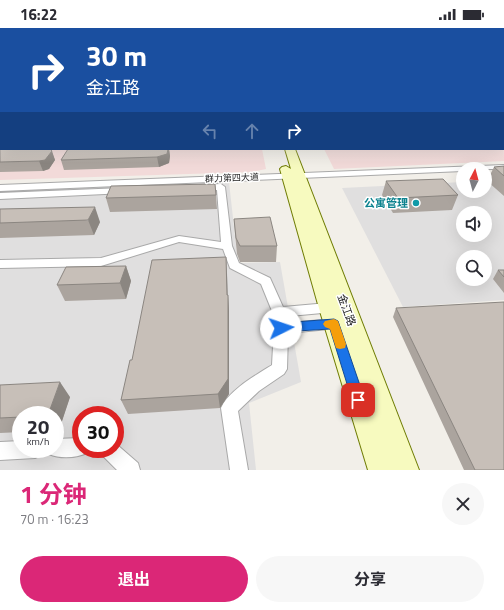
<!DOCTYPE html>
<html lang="zh">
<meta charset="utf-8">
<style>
:root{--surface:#fff;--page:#f7f7f7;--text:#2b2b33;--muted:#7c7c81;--accent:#db2777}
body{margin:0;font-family:"Titillium Web","Noto Sans SC",sans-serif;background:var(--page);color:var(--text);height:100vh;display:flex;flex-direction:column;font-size:15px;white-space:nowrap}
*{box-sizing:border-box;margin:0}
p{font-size:13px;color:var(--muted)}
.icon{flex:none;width:22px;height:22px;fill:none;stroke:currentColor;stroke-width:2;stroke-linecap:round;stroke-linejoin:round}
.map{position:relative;height:442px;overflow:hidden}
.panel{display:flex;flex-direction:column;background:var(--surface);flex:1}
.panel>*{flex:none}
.top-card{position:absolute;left:0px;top:0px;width:504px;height:122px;box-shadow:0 4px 16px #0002;background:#1a4fa0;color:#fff;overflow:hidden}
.needle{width:26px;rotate:6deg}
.fabs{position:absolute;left:456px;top:134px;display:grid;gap:8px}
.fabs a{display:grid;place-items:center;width:36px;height:36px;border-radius:50%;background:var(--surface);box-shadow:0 4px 16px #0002;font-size:20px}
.speed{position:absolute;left:12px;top:378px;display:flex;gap:8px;font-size:20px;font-weight:700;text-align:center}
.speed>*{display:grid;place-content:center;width:52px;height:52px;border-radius:50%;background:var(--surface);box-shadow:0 4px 16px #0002;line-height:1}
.speed small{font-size:10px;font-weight:400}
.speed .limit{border:6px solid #d22;background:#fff;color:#111}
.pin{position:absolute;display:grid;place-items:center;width:34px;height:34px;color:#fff;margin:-17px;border-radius:8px;box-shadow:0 2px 6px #0006}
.me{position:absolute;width:44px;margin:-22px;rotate:86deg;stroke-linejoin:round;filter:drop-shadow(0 0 3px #0008)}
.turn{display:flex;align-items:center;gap:14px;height:84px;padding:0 20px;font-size:18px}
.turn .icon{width:52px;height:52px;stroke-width:2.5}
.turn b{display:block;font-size:28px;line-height:34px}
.lanes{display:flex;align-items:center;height:38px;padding:0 20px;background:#0003;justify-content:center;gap:20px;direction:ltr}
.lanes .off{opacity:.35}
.round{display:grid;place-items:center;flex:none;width:42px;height:42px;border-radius:21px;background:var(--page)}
.overview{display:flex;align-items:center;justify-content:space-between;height:68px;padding:0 20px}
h1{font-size:24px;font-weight:700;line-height:30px;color:var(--accent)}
.cta{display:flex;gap:8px;margin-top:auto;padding:8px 20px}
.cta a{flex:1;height:46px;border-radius:24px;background:var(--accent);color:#fff;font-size:16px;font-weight:700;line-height:46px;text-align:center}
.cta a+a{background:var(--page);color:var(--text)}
.status{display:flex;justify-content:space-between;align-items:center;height:28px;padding:0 20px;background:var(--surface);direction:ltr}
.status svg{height:11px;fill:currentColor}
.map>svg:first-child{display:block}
.residential{fill:#e0dfdf;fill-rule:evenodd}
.commercial{fill:#f2dad9}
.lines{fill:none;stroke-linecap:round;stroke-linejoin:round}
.street-casing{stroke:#a9a9a9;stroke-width:2}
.secondary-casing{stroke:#707d05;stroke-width:2}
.street{fill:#fff;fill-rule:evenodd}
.secondary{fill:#f7fabf;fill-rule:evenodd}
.wall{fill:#aba49e}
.shaded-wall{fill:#8b8681}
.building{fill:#c7bfb8;stroke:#8b8681}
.route{fill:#1a73e8;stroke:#114b97}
.slow{fill:#f59e0b}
.culture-dot{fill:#0f9aa8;stroke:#fff;stroke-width:1.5}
.labels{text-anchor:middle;stroke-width:3;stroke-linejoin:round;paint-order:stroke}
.far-street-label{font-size:9px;fill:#222;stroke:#fff}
.culture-label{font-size:11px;font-weight:bold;fill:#0d838f;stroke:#fff;text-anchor:end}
.street-label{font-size:11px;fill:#222;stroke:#fff}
</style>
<div class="status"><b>16:22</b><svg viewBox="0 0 49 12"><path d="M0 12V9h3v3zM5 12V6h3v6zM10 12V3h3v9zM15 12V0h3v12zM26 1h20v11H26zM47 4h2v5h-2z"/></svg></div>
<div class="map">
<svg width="504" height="442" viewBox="0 0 504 442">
<rect width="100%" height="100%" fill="#f2efe9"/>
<path class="residential" d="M 504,152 L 504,272 L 403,279 L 342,160 L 463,154 L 463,163 L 485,163 L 485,153 ZM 463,185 L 485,185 L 485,207 L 463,207 ZM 463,229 L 485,229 L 485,251 L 463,251 Z
M 229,154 L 238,235 L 280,234 L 301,354 L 249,375 L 256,442 L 0,442 L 0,163 ZM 21,387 L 55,387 L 55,421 L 21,421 ZM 81,387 L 115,387 L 115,421 L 81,421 Z"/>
<path class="commercial" d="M 503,73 L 504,133 L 334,141 L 324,121 L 503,121 Z
M 0,82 L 1,121 L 262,121 L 266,141 L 251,144 L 0,152 Z"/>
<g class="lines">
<g class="street-casing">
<path id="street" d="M 504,137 L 504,141 L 463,141 L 463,143 L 0,163 L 0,157 Z
M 221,156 L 225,159 L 232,218 L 239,235 L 270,250 L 283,279 L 328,275 L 333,276 L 335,280 L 333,284 L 279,289 L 274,288 L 261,256 L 230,240 L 223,221 L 179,214 L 101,238 L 0,240 L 0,232 L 101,230 L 179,208 L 221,214 L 217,162 L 200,163 L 196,160 L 200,157 Z
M 123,160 L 126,161 L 128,163 L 126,165 L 0,171 L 0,165 Z
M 334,291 L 339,292 L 341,296 L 339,300 L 288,305 L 287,341 L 284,346 L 259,363 L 238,383 L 248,442 L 230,442 L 221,380 C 228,363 256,347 272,337 L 274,300 L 276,296 Z
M 81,410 L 81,421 L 89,421 L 87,425 C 76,430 60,431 49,426 L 47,421 L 55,421 L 55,411 Z
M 21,413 L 21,421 L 44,421 L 41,427 L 35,430 L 0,432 L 0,414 Z
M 115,415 L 138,435 L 140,442 L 117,442 L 102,427 L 99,421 L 115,421 Z"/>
</g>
<g class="secondary-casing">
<path id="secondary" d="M 285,121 L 295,121 L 419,442 L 368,442 L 319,280 L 280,141 L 282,139 L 286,138 L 291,141 Z"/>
</g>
<use href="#street" class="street"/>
<use href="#secondary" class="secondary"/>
</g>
<path class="wall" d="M 0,99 L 1,121 L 54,121 L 51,122 L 55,132 L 49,141 L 43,143 L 0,144 Z
M 68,121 L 169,121 L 170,128 L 169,135 L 159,139 L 64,142 L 61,132 Z
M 504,138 L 504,168 L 487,153 L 494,139 Z
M 386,153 L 458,167 L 452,182 L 393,185 L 382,167 Z
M 215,156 L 217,181 L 110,184 L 106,170 Z
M 0,181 L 100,194 L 94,207 L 0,210 Z
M 234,191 L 277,218 L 276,234 L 240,234 L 237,226 L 235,206 Z
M 126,238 L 131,253 L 126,271 L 65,273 L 57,257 Z
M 498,242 L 504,242 L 504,265 L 493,251 Z
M 227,245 L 227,267 L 228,267 L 229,283 L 229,366 L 220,380 L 128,386 L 121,372 L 132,332 Z
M 396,280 L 504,442 L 464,442 L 393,289 Z
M 0,357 L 70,369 L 59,402 L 55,402 L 55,387 L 21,387 L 21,404 L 0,405 Z"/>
<path class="shaded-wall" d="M 168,121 L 169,121 L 170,128 L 169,135 L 159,139 L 157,129 Z
M 52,123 L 55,132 L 49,141 L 43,143 L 39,133 Z
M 95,179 L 100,194 L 94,207 L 88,192 Z
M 226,229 L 227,245 L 228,283 L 227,267 Z
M 126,238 L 131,253 L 126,271 L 120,255 Z
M 228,267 L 229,283 L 229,366 L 220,380 L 218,366 Z
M 60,354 L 70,369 L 59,402 L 55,396 L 55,387 L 48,387 Z"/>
<path class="building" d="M 0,105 L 1,105 L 1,121 L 50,121 L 52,123 L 45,132 L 39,133 L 0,134 Z
M 68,121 L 168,121 L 167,126 L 157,129 L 61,132 Z
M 504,138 L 504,148 L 494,139 Z
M 443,151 L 458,167 L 398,170 L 386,153 Z
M 215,156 L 216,167 L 106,170 L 111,158 Z
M 95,179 L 88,192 L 0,195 L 0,181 Z
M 270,189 L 277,218 L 240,218 L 236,210 L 234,191 Z
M 226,229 L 227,267 L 228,267 L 228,351 L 218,366 L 121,372 L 130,332 L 132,332 L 152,232 Z
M 126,238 L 120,255 L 57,257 L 66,239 Z
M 498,242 L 504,242 L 504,249 Z
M 504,274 L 504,442 L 475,442 L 396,280 Z
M 60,354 L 48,387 L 21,387 L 21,389 L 0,390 L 0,357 Z"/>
<linearGradient id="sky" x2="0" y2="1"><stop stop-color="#8fc0e4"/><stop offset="0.54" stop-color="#f9f8f5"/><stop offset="1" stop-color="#f9f8f5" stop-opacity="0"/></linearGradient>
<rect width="504" height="135" fill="url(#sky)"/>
<path class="route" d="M 334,291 L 338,293 L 339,296 L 365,372 L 363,376 L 358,378 L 354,376 L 352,372 L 330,301 L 281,304 L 277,303 L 275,300 L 277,296 L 281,295 Z"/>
<path class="slow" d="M 334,291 L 338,293 L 339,296 L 346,316 L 345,320 L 340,321 L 336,320 L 330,301 L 325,299 L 323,296 L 325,293 Z"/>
<circle class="culture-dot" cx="416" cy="175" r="4"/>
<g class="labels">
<g class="far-street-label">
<text transform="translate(232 150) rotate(-2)" y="3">群力第四大道</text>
</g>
<g class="culture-label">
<text x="408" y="179">公寓管理</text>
</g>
<g class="street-label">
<text transform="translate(347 282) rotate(70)" y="4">金江路</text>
</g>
</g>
</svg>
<div class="fabs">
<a><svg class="needle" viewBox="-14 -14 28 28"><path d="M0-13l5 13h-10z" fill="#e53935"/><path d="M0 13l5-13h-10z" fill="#7c7c81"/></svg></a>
<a><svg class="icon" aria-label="sound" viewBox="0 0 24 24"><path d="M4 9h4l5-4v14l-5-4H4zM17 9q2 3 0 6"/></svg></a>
<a><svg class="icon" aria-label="search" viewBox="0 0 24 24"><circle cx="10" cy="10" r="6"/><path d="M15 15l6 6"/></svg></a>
</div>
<div class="speed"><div>20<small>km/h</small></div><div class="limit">30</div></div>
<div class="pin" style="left:358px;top:372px;background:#d93025"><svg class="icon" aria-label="arrive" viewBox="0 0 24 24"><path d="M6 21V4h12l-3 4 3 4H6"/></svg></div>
<svg class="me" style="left:281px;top:300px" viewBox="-20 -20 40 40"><circle r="19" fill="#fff"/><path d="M0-13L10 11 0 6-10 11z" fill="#1a73e8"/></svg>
<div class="top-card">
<div class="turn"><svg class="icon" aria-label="right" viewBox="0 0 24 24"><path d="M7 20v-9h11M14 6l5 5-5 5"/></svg><div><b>30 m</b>金江路</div></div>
<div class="lanes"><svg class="icon off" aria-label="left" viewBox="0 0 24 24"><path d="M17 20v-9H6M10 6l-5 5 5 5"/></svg><svg class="icon off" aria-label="ahead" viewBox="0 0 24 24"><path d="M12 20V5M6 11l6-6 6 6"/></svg><svg class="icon" aria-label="right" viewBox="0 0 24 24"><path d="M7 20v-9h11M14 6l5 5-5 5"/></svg></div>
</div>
</div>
<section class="panel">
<div class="overview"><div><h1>1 分钟</h1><p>70 m · 16:23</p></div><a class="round"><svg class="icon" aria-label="close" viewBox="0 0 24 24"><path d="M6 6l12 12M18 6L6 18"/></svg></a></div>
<div class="cta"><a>退出</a><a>分享</a></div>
</section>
